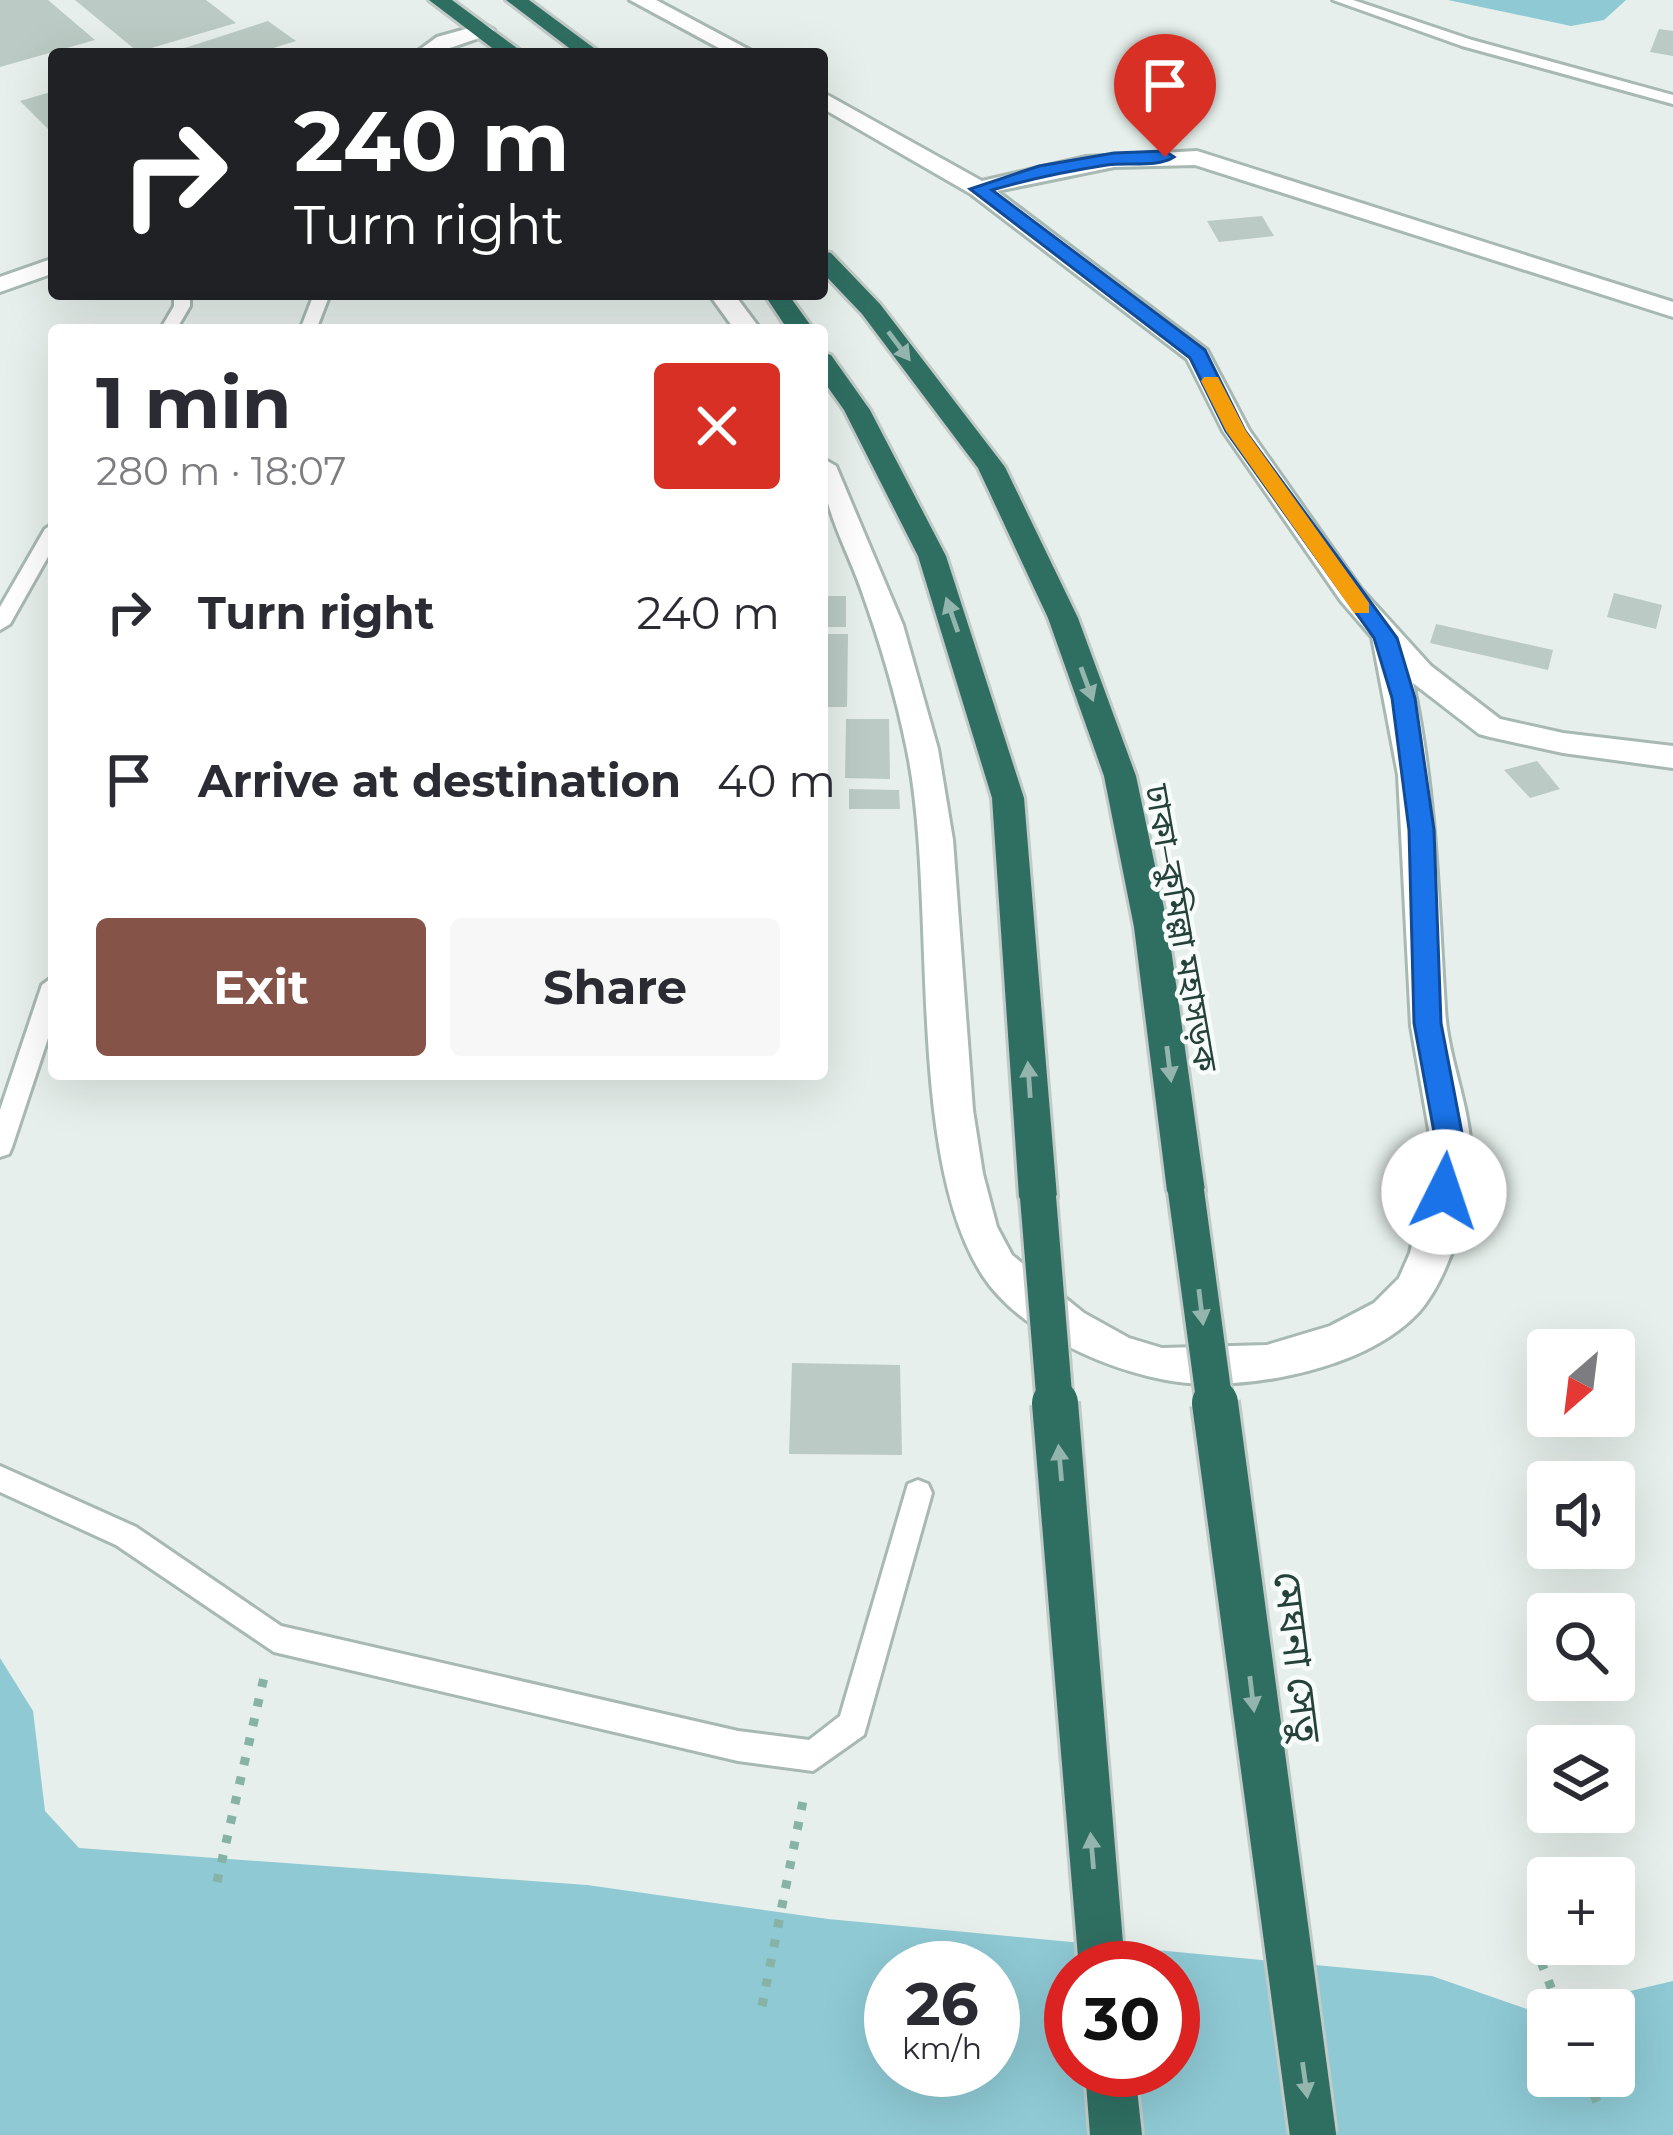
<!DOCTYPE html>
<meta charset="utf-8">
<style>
:root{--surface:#fff;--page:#f7f7f7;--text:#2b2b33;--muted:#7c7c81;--accent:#855347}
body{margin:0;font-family:Montserrat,"Noto Sans Bengali",sans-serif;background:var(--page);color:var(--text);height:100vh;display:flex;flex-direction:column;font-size:45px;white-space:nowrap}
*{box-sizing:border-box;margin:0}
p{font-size:39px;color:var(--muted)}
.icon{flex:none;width:66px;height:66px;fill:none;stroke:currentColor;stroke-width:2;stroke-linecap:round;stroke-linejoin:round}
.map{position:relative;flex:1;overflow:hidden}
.sheet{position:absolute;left:48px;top:324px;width:780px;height:756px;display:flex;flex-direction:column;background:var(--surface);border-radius:12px;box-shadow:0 12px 48px #0002}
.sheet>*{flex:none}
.guide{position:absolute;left:48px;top:48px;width:780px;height:252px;border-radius:12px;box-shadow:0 12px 48px #0002;background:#202124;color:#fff;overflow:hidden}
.needle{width:78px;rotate:208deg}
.tools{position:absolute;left:1527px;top:1329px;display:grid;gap:24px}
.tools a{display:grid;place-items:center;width:108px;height:108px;border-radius:12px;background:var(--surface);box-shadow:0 12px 48px #0002;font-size:60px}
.speed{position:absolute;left:864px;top:1941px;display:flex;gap:24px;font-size:60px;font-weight:700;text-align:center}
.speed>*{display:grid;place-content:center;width:156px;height:156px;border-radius:50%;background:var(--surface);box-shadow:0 12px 48px #0002;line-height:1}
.speed small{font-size:30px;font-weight:400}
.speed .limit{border:18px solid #d22;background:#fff;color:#111}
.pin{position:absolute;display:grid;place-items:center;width:102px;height:102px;color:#fff;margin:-123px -51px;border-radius:50% 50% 50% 0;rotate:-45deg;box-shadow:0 0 12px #0007}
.pin .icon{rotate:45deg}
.me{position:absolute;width:132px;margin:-66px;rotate:4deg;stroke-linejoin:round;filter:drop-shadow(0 0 9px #0008)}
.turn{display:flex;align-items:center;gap:42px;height:252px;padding:0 48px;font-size:54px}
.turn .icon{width:156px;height:156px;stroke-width:2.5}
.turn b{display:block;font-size:84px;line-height:102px}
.round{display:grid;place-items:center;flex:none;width:126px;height:126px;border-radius:12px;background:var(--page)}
.summary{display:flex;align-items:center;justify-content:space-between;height:204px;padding:0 48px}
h1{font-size:72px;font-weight:700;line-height:90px}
.action{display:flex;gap:24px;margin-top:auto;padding:24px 48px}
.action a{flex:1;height:138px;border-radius:12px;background:var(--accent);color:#fff;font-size:48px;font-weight:700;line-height:138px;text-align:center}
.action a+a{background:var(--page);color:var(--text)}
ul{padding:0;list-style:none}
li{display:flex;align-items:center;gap:36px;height:168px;padding:0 48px}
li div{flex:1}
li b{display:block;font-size:45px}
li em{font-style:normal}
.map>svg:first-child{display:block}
.water{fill:#8ec9d4;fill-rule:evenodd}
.building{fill:#bbcac4}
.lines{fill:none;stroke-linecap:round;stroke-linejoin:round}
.lane-casing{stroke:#a8b8b2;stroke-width:6}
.street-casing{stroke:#a8b8b2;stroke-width:6}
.highway-casing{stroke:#c2cac8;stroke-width:6}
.path{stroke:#86b3a5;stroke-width:9;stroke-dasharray:8 12;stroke-linecap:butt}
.lane{fill:#fff;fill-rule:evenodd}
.street{fill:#fff;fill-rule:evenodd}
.highway{fill:#2f6f62;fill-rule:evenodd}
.highway-bridge-far1-casing{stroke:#c2cac8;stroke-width:42;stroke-linecap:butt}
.highway-bridge-casing{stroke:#c2cac8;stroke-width:52;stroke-linecap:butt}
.highway-bridge-far1{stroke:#2f6f62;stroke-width:36}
.highway-bridge{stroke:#2f6f62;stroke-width:46}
.oneway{fill:#93b5ae}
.route{fill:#1a73e8;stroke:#114b97;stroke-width:3}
.slow{fill:#f59e0b}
.labels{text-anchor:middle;stroke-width:9;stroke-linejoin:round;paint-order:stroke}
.street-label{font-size:33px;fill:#24423a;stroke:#f7fbf9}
.near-street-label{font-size:39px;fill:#24423a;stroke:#f7fbf9}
</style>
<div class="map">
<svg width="1673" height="2135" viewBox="0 0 1673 2135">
<rect width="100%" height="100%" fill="#e6efeb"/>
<path class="water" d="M 1448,0 L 1626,0 L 1604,20 L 1571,26 Z
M 0,1658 L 33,1711 L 45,1811 L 79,1848 L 587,1885 L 828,1919 L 1432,1976 L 1538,2013 L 1548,2010 L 1548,2076 L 1614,2076 L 1614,2010 L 1550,2010 L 1673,1981 L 1673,2135 L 0,2135 ZM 891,1968 L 993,1968 L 993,2070 L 891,2070 ZM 1071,1968 L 1173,1968 L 1173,2070 L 1071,2070 Z"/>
<path class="building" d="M 0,0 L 48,0 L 95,40 L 0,67 Z
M 75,0 L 206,0 L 236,23 L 138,52 Z
M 268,21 L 296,41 L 254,54 L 166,54 Z
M 1659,29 L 1673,31 L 1673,56 L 1650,52 Z
M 54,91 L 54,135 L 20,101 Z
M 1262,216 L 1274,236 L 1219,242 L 1207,221 Z
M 1614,593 L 1662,605 L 1656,629 L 1607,617 Z
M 822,596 L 846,596 L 846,627 L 822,627 Z
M 1436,624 L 1553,650 L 1548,670 L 1430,643 Z
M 822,634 L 848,634 L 847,707 L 822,707 Z
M 846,719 L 889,719 L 890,779 L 845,778 Z
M 1537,761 L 1560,789 L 1530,798 L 1504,770 Z
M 849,789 L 899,790 L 900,809 L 849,809 Z
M 792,1363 L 900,1365 L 902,1455 L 789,1454 Z"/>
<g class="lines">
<g class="lane-casing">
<path id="lane" d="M 1333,0 L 1353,0 L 1472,40 L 1673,95 L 1673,104 L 1462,46 Z
M 174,294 L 190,294 L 190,306 L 176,330 L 160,330 L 174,306 Z
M 314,294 L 330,294 L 316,330 L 300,330 Z
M 54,523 L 54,546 L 10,624 L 0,630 L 0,607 L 45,529 Z
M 54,976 L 54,1020 L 12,1147 L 9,1154 L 0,1157 L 0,1110 L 42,985 Z
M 0,1466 L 136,1527 L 281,1626 L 738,1731 L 809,1740 L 840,1716 L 908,1484 L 918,1480 L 928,1484 L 932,1493 L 864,1735 L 813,1771 L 738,1761 L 274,1652 L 116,1545 L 0,1492 Z"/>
</g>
<g class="street-casing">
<path id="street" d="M 630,0 L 656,0 L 757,54 L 730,54 Z
M 484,24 L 494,30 L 491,34 C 465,42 441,54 414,54 L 437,37 Z
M 822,92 L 982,181 L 1086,157 L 1197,151 L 1673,302 L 1673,317 L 1195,165 L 1114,167 L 997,191 L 1207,350 L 1249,430 L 1361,589 L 1431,666 L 1500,719 L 1563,733 L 1673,746 L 1673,768 L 1563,753 L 1490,737 L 1479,734 L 1413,683 C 1436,791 1438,898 1445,1008 C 1447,1057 1470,1104 1471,1154 C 1471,1202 1451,1275 1419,1312 C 1371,1364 1275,1384 1208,1384 C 1135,1384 1024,1339 983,1276 C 904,1154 938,899 907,750 C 896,695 880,642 861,589 C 844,541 822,509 822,458 L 836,466 L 903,625 L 938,749 L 953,840 L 973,1110 L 983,1174 L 997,1227 L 1012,1255 L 1084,1313 L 1129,1338 L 1162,1348 L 1267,1345 L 1330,1326 L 1374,1303 L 1399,1278 L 1410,1253 L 1433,1153 L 1411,1026 L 1398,775 L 1372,637 L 1341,601 L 1223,431 L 1187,359 L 971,194 L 822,108 Z
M 54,258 L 54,273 L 0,292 L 0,277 Z
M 709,294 L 734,294 L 761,330 L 735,330 Z"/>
</g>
<g class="highway-casing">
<path id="highway" d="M 429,0 L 452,0 L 525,54 L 500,54 Z
M 506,0 L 529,0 L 602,54 L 577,54 Z
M 822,251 L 831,253 L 880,304 L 1005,467 L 1078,618 L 1136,776 L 1168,927 L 1205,1191 L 1199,1202 L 1186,1206 L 1173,1202 L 1167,1191 L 1134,927 L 1104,776 L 1048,618 L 978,468 L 862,314 L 822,272 Z
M 764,294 L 788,294 L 814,330 L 788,330 Z
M 822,352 L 831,355 L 870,410 L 946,556 L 1024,798 L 1057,1197 L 1051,1208 L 1038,1212 L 1025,1208 L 1019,1197 L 992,798 L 918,556 L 844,410 L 822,379 Z
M 1085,2070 L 1135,2070 L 1142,2135 L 1090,2135 Z"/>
</g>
<path class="path" d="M 217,1882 L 265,1673
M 1541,1962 L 1560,2010
M 762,2006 L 804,1796
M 1586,2076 L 1597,2102"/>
<use href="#lane" class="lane"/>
<use href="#street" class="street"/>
<use href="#highway" class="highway"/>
<g class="highway-bridge-far1-casing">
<path id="highway-bridge-far1" d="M 1186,1191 L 1215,1406
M 1038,1197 L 1055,1406"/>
</g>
<g class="highway-bridge-casing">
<path id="highway-bridge" d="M 1055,1403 L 1102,1968
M 1215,1403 L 1313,2135"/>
</g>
<use href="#highway-bridge-far1" class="highway-bridge-far1"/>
<use href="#highway-bridge" class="highway-bridge"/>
</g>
<defs><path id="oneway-solid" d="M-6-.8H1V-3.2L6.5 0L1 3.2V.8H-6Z" transform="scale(3)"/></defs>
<g class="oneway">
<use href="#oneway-solid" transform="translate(899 346) rotate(53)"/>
<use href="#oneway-solid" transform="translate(952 615) rotate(-109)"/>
<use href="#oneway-solid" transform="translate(1087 684) rotate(70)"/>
<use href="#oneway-solid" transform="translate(1169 1064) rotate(83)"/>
<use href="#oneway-solid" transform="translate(1029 1080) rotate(-94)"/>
<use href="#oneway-solid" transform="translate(1201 1307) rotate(83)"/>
<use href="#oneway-solid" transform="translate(1060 1463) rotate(-95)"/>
<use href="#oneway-solid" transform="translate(1252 1694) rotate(83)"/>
<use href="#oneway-solid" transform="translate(1092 1851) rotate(-95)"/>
<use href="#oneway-solid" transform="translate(1305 2080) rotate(82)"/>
</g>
<path class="route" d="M 1114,153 L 1165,151 L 1174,157 C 1157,168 1128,162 1107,165 C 1068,171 1030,179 992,190 L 1205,350 L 1245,431 L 1397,638 L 1415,698 L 1434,830 L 1441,1023 L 1466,1154 L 1454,1200 L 1434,1200 L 1430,1192 L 1438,1154 L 1414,1023 L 1409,830 L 1392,698 L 1374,638 L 1226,431 L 1190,358 L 970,189 L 1039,166 Z"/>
<path class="slow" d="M 1204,377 L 1218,377 L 1246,431 L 1369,603 L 1369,613 L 1354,613 L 1226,431 L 1201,381 Z"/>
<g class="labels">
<g class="street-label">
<text transform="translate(1182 928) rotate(80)" y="12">ঢাকা–কুমিল্লা মহাসড়ক</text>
</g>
<g class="near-street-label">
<text transform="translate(1298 1657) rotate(83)" y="14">মেঘনা সেতু</text>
</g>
</g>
</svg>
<div class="tools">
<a><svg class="needle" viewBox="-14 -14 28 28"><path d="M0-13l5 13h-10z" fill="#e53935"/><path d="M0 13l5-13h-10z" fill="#7c7c81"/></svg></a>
<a><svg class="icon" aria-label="sound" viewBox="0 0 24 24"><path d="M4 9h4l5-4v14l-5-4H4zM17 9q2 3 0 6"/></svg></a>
<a><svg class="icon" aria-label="search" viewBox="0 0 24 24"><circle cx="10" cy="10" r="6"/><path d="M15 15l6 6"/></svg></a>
<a><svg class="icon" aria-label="layers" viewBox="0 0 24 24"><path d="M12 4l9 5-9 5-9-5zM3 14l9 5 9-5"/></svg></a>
<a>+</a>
<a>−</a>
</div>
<div class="speed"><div>26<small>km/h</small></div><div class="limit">30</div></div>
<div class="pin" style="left:1165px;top:157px;background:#d93025"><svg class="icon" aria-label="arrive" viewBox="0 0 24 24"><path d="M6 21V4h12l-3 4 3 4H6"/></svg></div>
<svg class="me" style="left:1444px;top:1192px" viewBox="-20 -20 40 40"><circle r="19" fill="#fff"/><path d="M0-13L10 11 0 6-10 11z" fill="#1a73e8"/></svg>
<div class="guide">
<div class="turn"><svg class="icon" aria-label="right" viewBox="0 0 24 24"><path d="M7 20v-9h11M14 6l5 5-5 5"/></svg><div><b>240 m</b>Turn right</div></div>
</div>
<section class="sheet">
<div class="summary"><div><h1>1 min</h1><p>280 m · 18:07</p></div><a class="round" style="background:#d93025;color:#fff"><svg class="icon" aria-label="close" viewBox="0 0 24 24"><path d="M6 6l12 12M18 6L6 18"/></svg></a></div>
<ul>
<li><svg class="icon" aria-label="right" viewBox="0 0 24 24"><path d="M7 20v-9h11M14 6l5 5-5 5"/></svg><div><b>Turn right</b></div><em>240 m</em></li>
<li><svg class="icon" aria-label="arrive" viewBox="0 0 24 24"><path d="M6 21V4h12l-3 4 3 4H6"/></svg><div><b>Arrive at destination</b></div><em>40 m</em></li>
</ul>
<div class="action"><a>Exit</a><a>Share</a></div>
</section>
</div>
